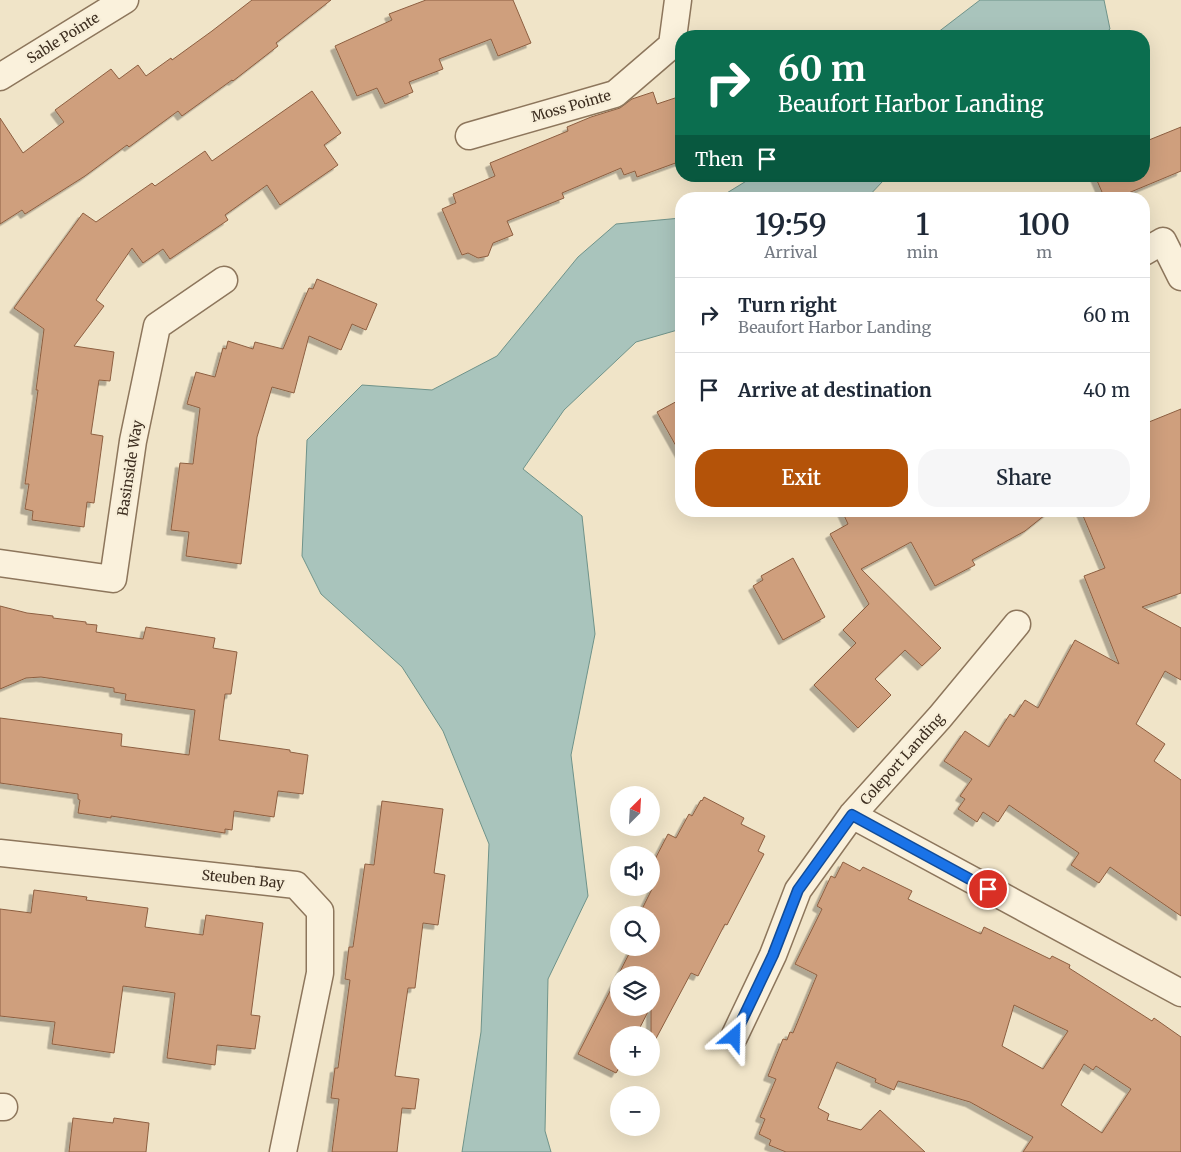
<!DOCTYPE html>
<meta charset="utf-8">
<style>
:root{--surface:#fff;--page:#f6f6f7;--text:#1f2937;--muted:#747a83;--line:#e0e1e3;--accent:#b45309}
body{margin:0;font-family:Merriweather,serif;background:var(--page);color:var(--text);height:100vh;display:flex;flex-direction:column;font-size:19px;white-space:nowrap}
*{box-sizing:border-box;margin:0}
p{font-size:16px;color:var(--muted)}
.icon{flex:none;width:28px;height:28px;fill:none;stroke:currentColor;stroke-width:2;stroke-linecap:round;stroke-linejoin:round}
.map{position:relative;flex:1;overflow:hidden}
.side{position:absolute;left:675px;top:192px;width:475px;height:325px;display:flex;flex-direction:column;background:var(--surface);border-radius:20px;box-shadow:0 5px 20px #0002}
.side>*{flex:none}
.top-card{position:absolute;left:675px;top:30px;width:475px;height:152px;border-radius:20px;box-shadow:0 5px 20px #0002;background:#0b6e4f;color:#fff;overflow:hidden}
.needle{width:32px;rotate:24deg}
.controls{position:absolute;left:610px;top:786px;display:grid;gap:10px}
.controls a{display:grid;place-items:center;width:50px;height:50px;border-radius:50%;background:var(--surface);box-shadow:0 5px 20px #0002;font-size:25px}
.pin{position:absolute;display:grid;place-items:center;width:42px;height:42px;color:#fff;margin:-21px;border:2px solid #fff;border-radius:50%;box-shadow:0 1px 5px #0007}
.me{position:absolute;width:55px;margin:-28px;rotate:25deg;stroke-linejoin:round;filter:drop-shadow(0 0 4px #0008)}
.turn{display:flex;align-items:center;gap:18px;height:105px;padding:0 20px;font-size:22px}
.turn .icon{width:65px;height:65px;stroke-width:2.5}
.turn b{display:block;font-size:35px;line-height:42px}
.then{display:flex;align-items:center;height:48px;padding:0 20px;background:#0003;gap:10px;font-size:19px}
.eta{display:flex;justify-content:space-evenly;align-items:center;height:85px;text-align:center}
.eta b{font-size:30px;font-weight:600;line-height:35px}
.primary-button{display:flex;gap:10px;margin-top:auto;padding:10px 20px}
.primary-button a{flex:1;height:58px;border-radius:20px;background:var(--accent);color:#fff;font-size:20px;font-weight:600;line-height:58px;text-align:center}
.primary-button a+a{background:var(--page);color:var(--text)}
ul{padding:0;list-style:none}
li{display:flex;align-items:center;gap:15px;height:75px;padding:0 20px;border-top:1px solid var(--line)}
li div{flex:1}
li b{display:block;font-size:19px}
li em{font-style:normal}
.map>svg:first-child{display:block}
.water{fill:#a9c4bc;stroke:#6f938a}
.building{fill:#cf9f7d;stroke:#8d5f41;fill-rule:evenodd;filter:url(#shadow)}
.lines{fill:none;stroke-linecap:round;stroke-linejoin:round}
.minor-casing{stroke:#8d765c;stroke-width:29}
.minor{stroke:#faf1dc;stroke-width:26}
.route-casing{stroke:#114b97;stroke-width:12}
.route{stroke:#1a73e8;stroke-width:9}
.labels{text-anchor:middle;stroke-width:4.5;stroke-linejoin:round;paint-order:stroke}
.street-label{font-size:14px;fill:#3d2e20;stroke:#f7eed8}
</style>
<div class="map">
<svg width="1181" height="1152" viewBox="0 0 1181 1152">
<defs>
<filter id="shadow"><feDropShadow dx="-4.5" dy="4.5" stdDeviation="0" flood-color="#0004"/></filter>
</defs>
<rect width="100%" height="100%" fill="#f0e4c8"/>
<path class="water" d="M 980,0 L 1104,0 L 1110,29 L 1102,36 L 933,36 Z
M 751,176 L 919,176 L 883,181 L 866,199 L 717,199 L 748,180 Z
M 681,218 L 681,329 L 636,342 L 564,410 L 523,469 L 582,516 L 595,634 L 571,755 L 588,896 L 548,979 L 545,1131 L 551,1152 L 462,1152 L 481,1032 L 489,844 L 443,731 L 402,667 L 321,594 L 302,556 L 307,440 L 362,385 L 432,390 L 497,356 L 578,257 L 616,224 Z"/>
<path class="building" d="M 252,0 L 331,0 L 276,43 L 278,46 L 233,81 L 232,80 L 182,116 L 178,111 L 129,147 L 127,145 L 85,176 L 25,214 L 22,210 L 0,224 L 0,118 L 23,153 L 64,122 L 55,110 L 111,69 L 119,79 L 138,65 L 146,76 L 171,58 L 172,60 L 212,31 Z
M 426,0 L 513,0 L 531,43 L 498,56 L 491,39 L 439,59 L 443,69 L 409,82 L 413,92 L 385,104 L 377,88 L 357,96 L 335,46 L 392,20 L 389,14 Z
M 312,91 L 341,133 L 324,145 L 338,165 L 280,205 L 267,185 L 225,215 L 228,220 L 170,259 L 163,249 L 143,263 L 132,248 L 96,300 L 104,306 L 74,346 L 114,352 L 110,381 L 99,380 L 91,434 L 103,436 L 94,503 L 87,502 L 84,527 L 32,520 L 33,511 L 25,509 L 29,484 L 25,484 L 38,390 L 36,390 L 44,329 L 14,308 L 83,213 L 96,222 L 152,183 L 155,186 L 205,151 L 212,161 Z
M 653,92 L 657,104 L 681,96 L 681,161 L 637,177 L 635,171 L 624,175 L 621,168 L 562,193 L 564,198 L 507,221 L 513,235 L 493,243 L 488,256 L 478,258 L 468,253 L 462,255 L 442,209 L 456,203 L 453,194 L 495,176 L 490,163 L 568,131 L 567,127 L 591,117 L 620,108 L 632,99 Z
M 1181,127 L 1181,171 L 1114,199 L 1105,199 L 1095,176 L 1144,176 L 1144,142 Z
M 317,279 L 377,304 L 366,330 L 352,324 L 341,350 L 309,336 L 294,393 L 272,387 L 257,437 L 241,564 L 186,556 L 189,532 L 171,530 L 180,463 L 193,464 L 200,408 L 187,404 L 196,372 L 215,377 L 223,348 L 226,349 L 228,341 L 253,349 L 255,342 L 283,349 L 309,288 L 313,289 Z
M 681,399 L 681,455 L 657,412 Z
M 1181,409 L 1181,593 L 1142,607 L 1181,628 L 1181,680 L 1165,671 L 1136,724 L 1165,744 L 1154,761 L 1181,780 L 1181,916 L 1110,867 L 1099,883 L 1071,865 L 1079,853 L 1009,805 L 998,822 L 983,812 L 977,822 L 958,809 L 965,799 L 960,796 L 972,779 L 944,761 L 965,731 L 989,747 L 1010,714 L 1014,717 L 1025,700 L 1038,708 L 1075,640 L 1119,664 L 1084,576 L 1105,568 L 1081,511 L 1144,511 L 1144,424 Z
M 842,511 L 1050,511 L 1025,531 L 972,560 L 975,565 L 935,586 L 911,542 L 861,569 L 941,648 L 922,666 L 905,650 L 875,679 L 891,695 L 858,728 L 814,685 L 856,643 L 843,630 L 869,604 L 830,534 L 848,524 Z
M 793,558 L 825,617 L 783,640 L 753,586 L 763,580 L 761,576 Z
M 0,606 L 27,613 L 53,616 L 53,618 L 86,622 L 86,624 L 97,625 L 96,632 L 143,639 L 146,627 L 215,638 L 213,648 L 237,652 L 231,694 L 225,694 L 219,740 L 290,750 L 290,752 L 308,755 L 303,794 L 278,791 L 274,817 L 234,811 L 232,830 L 225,829 L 225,833 L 111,816 L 111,818 L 78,813 L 80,800 L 78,799 L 78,794 L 0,783 L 0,718 L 122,734 L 121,746 L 189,755 L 195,710 L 125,700 L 126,694 L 114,692 L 114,688 L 41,677 L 26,678 L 0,689 Z
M 704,797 L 744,818 L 741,824 L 765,836 L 758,851 L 764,854 L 727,925 L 725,924 L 698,976 L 691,973 L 651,1048 L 651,975 L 619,975 L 619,1008 L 650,1008 L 636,1035 L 619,1035 L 619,1068 L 616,1073 L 578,1054 L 632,948 L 651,948 L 651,915 L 639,915 L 659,875 L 651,871 L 651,867 L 668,834 L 676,838 L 689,814 L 692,816 L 701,800 L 702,801 Z
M 382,801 L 443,809 L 434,873 L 445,875 L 438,925 L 423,923 L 415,988 L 408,988 L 395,1076 L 419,1079 L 415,1109 L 402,1108 L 397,1152 L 332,1152 L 339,1099 L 331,1098 L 335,1068 L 338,1068 L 350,980 L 345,979 L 349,947 L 353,947 L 365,864 L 374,865 Z
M 843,862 L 860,871 L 863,867 L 912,891 L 908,899 L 981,934 L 984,927 L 1050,959 L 1052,956 L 1070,965 L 1069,968 L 1152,1021 L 1154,1018 L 1181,1037 L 1181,1152 L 1023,1152 L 1033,1137 L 970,1102 L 898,1081 L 894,1090 L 875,1082 L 876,1079 L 837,1062 L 818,1108 L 829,1114 L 827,1120 L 861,1130 L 880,1110 L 925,1152 L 786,1152 L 769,1145 L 771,1140 L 759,1134 L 765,1119 L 760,1117 L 776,1079 L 768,1076 L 783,1039 L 787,1040 L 790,1032 L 793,1033 L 817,975 L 795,964 L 822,909 L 817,906 L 831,876 L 835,878 ZM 1014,1005 L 1068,1031 L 1043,1069 L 1002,1046 ZM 1084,1064 L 1093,1070 L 1096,1066 L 1131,1089 L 1102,1133 L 1061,1105 Z
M 34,890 L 87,897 L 86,900 L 148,908 L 145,927 L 203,935 L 206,915 L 263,923 L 251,1015 L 260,1016 L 255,1049 L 217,1045 L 215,1065 L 167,1058 L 175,993 L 123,986 L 114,1053 L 52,1044 L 55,1022 L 0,1016 L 0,909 L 31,913 Z
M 73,1118 L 113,1123 L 114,1118 L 149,1123 L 146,1152 L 69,1152 Z"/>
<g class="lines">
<g class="minor-casing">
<path id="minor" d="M 0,77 L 125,0
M 469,136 L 615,94 L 672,45 L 678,0
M 1144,252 L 1163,241 L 1181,277
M 0,563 L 113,579 L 133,441 L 157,326 L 224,280
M 852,815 L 1181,993
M 0,853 L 296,885 L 320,911 L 320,973 L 283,1152
M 734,1037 L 773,955 L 798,890 L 852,815 L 940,717 L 1017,624
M 0,1107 L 4,1107"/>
</g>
<use href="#minor" class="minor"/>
</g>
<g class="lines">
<g class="route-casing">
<path id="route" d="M 734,1037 L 773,955 L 798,890 L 852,815 L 988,889"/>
</g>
<use href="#route" class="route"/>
</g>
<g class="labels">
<g class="street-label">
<text transform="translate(63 38) rotate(-32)" y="5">Sable Pointe</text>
<text transform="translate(571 106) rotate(-16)" y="5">Moss Pointe</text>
<text transform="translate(130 468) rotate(-81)" y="5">Basinside Way</text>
<text transform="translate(902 759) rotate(-48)" y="5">Coleport Landing</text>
<text transform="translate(243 879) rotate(6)" y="5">Steuben Bay</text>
</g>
</g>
</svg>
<div class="controls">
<a><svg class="needle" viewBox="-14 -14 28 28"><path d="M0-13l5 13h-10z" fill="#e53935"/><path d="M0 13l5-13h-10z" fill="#747a83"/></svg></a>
<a><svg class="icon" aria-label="sound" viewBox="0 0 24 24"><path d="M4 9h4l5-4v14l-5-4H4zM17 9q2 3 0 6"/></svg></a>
<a><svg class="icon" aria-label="search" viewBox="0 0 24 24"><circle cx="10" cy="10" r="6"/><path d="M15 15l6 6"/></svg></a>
<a><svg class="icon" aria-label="layers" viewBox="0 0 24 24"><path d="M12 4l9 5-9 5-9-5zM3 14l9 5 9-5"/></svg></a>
<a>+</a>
<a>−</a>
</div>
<div class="pin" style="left:988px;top:889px;background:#d93025"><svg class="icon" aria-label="arrive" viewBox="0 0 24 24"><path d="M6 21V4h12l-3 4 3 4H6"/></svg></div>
<svg class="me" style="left:734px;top:1037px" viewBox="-20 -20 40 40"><path d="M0-17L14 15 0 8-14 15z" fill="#1a73e8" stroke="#fff" stroke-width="4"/></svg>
<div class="top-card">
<div class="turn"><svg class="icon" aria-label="right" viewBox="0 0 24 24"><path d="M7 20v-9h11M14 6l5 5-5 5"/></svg><div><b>60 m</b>Beaufort Harbor Landing</div></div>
<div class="then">Then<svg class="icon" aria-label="arrive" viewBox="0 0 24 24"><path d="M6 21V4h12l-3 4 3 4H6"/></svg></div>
</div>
<section class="side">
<div class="eta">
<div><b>19:59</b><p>Arrival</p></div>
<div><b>1</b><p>min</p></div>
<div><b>100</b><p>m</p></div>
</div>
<ul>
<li><svg class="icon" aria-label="right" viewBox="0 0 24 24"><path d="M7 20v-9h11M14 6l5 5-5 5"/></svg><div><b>Turn right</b><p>Beaufort Harbor Landing</p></div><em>60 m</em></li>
<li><svg class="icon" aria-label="arrive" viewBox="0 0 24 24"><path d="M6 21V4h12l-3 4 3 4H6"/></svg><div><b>Arrive at destination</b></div><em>40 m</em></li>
</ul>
<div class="primary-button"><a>Exit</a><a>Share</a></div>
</section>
</div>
